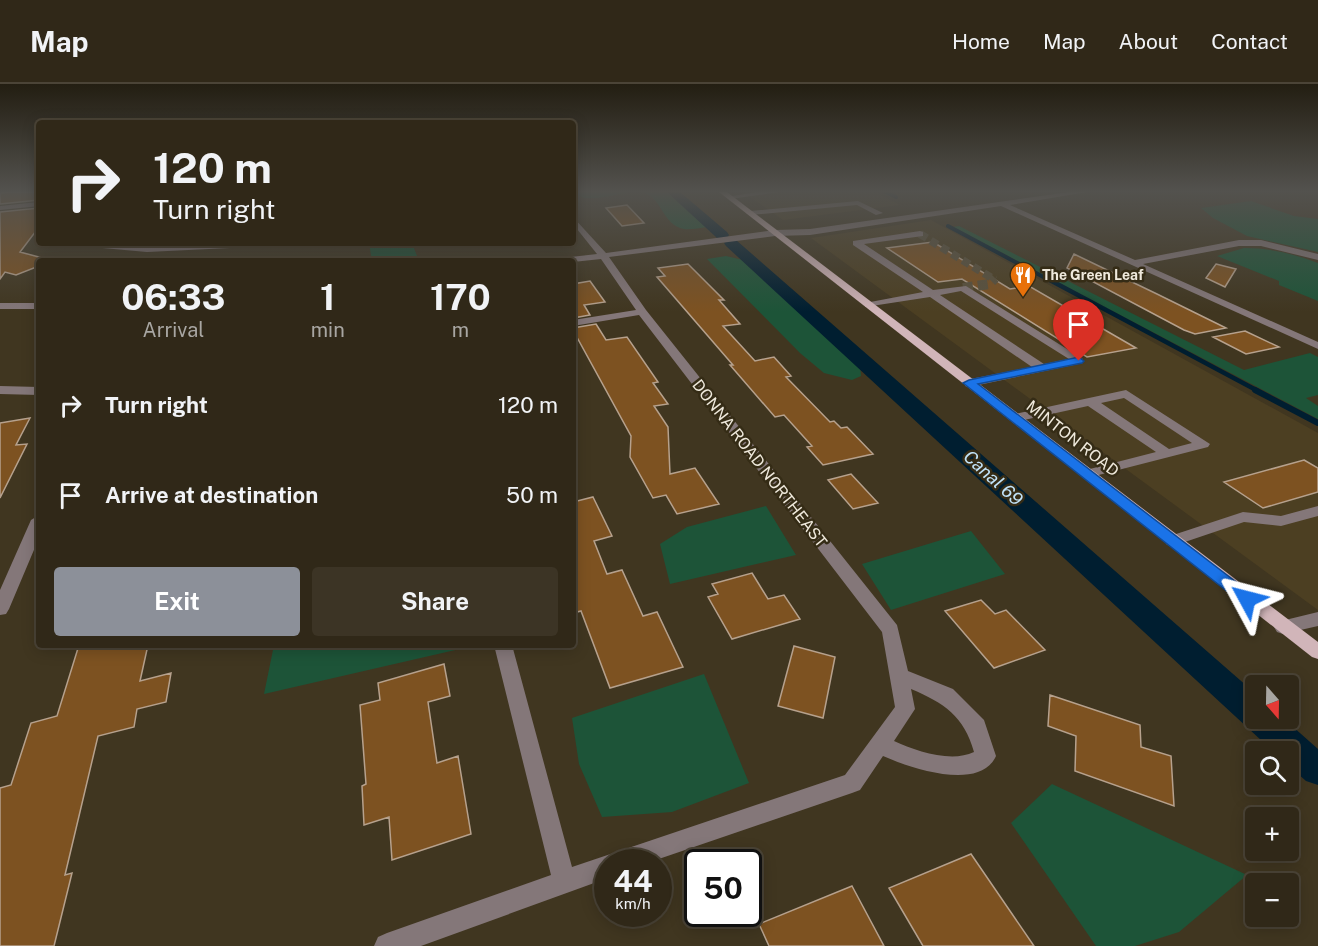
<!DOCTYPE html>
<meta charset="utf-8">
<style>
:root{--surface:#302818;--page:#3c3425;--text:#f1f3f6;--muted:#a8a6a2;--line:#4b4437;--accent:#8c9099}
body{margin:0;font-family:"Public Sans",sans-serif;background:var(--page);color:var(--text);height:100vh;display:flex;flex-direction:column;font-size:22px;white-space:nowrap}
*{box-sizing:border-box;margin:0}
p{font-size:20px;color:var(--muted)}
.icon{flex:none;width:33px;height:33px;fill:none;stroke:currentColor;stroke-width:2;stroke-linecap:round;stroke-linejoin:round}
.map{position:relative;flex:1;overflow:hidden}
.side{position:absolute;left:36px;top:174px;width:540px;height:390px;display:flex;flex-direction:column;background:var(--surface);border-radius:6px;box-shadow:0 3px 15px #0003,0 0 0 2px var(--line)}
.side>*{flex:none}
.top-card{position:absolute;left:36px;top:36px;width:540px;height:126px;border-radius:6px;box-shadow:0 3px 15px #0003,0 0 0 2px var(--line);background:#302818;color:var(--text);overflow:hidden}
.needle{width:39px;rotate:160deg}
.tools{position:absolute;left:1245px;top:591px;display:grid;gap:12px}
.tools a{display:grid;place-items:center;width:54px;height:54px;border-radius:6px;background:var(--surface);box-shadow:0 3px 15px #0003,0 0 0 2px var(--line);font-size:30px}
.speed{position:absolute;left:594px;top:765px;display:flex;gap:12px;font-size:30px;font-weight:700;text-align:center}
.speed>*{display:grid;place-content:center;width:78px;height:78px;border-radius:50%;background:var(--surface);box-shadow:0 3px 15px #0003,0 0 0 2px var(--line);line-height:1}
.speed small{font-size:15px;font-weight:400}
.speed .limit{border:3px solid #111;border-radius:9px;background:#fff;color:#111}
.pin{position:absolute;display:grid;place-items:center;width:51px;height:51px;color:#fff;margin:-62px -26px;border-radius:50% 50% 50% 0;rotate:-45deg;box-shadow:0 0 6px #0007}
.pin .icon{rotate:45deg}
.me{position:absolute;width:66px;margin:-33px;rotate:308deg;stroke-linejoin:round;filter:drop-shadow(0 0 4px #0008)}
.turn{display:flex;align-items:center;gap:21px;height:126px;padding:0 18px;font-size:27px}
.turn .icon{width:78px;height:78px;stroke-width:2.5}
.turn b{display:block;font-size:42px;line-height:51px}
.eta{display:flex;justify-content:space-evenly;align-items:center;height:102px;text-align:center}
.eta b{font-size:36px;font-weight:700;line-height:42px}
.cta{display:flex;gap:12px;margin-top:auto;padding:12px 18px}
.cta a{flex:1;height:69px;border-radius:6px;background:var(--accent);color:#fff;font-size:24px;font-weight:700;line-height:69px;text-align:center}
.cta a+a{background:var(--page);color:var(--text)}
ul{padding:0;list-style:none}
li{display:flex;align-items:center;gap:18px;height:90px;padding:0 18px}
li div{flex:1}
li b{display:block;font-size:22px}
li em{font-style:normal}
header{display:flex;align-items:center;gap:36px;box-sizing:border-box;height:84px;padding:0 30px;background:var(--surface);border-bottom:2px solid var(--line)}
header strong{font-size:28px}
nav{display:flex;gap:33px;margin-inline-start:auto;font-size:21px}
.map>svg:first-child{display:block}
.built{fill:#4c3f22}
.green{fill:#1d5438}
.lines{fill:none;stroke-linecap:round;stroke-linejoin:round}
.stream-far2{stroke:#001e30;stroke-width:4}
.stream-far1{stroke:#001e30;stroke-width:4.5}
.stream{stroke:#001e30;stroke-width:6}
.canal{fill:#001e30;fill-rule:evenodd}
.building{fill:#7d5221;stroke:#b6a18d;stroke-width:1.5}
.minor-tunnel-far1{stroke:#5a513c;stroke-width:8;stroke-dasharray:8 4.5;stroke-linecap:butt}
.minor-tunnel{stroke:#5a513c;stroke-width:10;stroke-dasharray:10 5;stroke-linecap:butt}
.minor{fill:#847779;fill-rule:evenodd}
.major{fill:#d1b5b9;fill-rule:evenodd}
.route{fill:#1a73e8;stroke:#114b97;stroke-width:1.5}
.labels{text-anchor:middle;stroke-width:5;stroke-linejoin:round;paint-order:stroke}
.far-poi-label{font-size:14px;font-weight:bold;fill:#efe9dc;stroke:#352c16;text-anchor:start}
.street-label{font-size:16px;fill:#efe9dc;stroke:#352c16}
.water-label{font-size:18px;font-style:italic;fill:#c1e3f9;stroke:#352c16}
</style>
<header>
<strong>Map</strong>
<nav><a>Home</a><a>Map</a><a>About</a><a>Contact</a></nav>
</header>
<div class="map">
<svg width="1318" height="862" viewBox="0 0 1318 862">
<rect width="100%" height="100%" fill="#403620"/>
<path class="built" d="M 743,108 L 875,108 L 900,121 L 783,136 Z
M 931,136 L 1318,349 L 1318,526 L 811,154 Z"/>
<path class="green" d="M 573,108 L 668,108 L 707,143 C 700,144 690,146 684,145 C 661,141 662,110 640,108 C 622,106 586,123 573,108 Z
M 1251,117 L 1294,132 L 1318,135 L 1318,168 L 1247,152 L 1213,134 L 1201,124 Z
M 959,142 L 1244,286 L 1310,269 L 1318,273 L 1318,311 L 1306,314 L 1318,322 L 1318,335 L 953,143 Z
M 369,159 L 412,159 L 419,177 L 372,177 Z
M 1244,164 C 1270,164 1294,170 1318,179 L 1318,217 L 1279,201 L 1279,197 L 1217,172 Z
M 726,172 L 743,176 L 860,281 L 861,292 L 852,296 L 824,289 L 800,269 L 707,175 Z
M 766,422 L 796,471 L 670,500 L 660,460 L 687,443 Z
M 971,447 L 1005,490 L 891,526 L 862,480 Z
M 274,561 L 464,561 L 464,564 L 264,610 Z
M 704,590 L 749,699 L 672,728 L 602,733 L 579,680 L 572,634 Z
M 1052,700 L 1247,791 L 1179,848 L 1135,862 L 1096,862 L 1011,739 Z"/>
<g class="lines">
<path class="stream-far2" d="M 886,108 L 896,113
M 948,142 L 1049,196"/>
<path class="stream-far1" d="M 1046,194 L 1258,307"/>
<path class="stream" d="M 1255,306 L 1318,339"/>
<path class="canal" d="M 667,108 L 680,108 L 727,148 L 729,151 L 727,154 L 717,154 Z
M 731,155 L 736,156 L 1256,610 L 1256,634 L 1283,634 L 1318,665 L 1318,701 L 1306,697 L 1288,681 L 1288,668 L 1274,668 L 726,162 L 724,159 Z"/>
</g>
<path class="building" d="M 10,108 L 39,108 L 39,116 L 0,120 L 0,109 Z
M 627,121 L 644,139 L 622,142 L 606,124 Z
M 39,124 L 39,143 L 20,168 L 54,177 L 39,177 L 39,182 L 16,191 L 5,188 L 0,195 L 0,128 Z
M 933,158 L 1010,205 L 1029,202 L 1136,264 L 1087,273 L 962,195 L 938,198 L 887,164 Z
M 1074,170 L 1157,210 L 1226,244 L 1195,250 L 1184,246 L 1067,184 Z
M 688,180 L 724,216 L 719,216 L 740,240 L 723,242 L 755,277 L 774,273 L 791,292 L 786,293 L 830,338 L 834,337 L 841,344 L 847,343 L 873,370 L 823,381 L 807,363 L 812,362 L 784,331 L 775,333 L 730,281 L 733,281 L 657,193 L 665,192 L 658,184 Z
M 1216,180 L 1236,185 L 1225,203 L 1206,194 Z
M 590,197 L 605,218 L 584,221 L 590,231 L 573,234 L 573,200 Z
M 596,240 L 606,256 L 627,253 L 658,298 L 653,299 L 668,320 L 654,322 L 668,343 L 670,390 L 695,384 L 719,420 L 677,430 L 666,411 L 653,414 L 630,373 L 631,352 L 573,246 L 573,244 Z
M 1245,247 L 1279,263 L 1246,270 L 1213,253 Z
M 30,334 L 16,361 L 27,360 L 0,414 L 0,339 Z
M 1304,376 L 1318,384 L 1318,408 L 1263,424 L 1224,398 Z
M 851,390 L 878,419 L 853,425 L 828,396 Z
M 593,413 L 612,452 L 594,457 L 607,490 L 622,486 L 643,532 L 657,528 L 683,583 L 610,604 L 581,527 L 577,528 L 573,518 L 573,418 Z
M 752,489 L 768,515 L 784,511 L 800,535 L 732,555 L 708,513 L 718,510 L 712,500 Z
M 981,516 L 995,530 L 1006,526 L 1045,566 L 994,584 L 945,527 Z
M 79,561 L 148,561 L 140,597 L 171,589 L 166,618 L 137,625 L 134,643 L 98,652 L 65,791 L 72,789 L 54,862 L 0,862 L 0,704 L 11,701 L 31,639 L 57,632 Z
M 794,562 L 835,573 L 823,634 L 778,622 Z
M 444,580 L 450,612 L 428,618 L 437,679 L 458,672 L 471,750 L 392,776 L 389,733 L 364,741 L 362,702 L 366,700 L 360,621 L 380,616 L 378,599 Z
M 1050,611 L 1140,641 L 1141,663 L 1171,672 L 1174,722 L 1075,687 L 1076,652 L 1048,642 Z
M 971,770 L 1034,862 L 923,862 L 889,804 Z
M 852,802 L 884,862 L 769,862 L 759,840 Z"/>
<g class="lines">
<path class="minor-tunnel-far1" d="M 920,150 L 995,196"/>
<path class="minor-tunnel" d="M 963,204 L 989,200 L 995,194"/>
<path class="minor" d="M 757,108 L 779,108 L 730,115 L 726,113 Z
M 1069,108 L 1087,108 L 1010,121 L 1135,176 L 1239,156 L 1261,156 L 1318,170 L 1318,176 L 1261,162 L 1239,162 L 1143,180 L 1318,258 L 1318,265 L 1001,122 L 810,151 L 775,152 L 609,173 L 646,226 L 897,541 L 908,587 L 953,605 L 984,636 L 996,672 C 980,708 910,684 883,672 L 860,706 L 852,709 L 650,778 L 608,778 L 608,794 L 421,862 L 374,862 L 378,853 L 387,849 L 551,791 L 494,561 L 512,561 L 572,783 L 845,691 L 895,623 L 882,548 L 639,231 L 573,242 L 573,236 L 636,226 L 601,175 L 573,178 L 557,177 L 562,174 L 597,170 L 573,140 L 573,133 L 606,169 L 775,146 L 810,145 ZM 911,605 C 944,619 964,632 974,668 C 951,679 916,667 894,657 L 915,625 Z
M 858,117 L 883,129 L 876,131 L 857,121 L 750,131 L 746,129 L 750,127 Z
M 39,118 L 39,122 L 0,126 L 0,122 Z
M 920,147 L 923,148 L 923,152 L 864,160 L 933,206 L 966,202 L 1083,275 L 1083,279 L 969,303 L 965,302 L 965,296 L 1032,283 L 930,213 L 865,223 L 865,219 L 923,208 L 853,161 L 853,157 ZM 961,207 L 1069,275 L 1044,280 L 940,211 Z
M 76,159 L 147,162 L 278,159 L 274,162 L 147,168 L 80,162 Z
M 0,219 L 39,219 L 39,225 L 0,225 Z
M 0,302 L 39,303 L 39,311 L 0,310 Z
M 1126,306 L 1210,360 L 1208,363 L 1087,394 L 1082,393 L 1080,390 L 1082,387 L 1156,368 L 1088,322 L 1015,338 L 1009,334 L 1015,330 ZM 1124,314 L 1192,359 L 1169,365 L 1101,319 Z
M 1318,422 L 1318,432 L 1281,442 L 1244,438 L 1173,462 L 1167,461 L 1165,457 L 1167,453 L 1243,428 L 1281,432 Z
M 39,431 L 39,454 L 9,525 L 6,530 L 0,531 L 0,506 L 31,436 Z
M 1318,528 L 1318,542 L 1283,550 L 1277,548 L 1274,543 L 1277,538 Z"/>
<path class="major" d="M 719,108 L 727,108 L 1318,558 L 1318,575 L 1312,573 Z"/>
</g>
<linearGradient id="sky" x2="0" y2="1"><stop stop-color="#231e12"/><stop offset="0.47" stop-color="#53524e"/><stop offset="1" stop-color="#53524e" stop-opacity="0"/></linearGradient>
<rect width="1318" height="228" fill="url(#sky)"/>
<path class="route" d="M 1079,273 L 1084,277 L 1082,279 L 978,300 L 1253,511 L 1255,515 L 1253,519 L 1242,519 L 963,299 L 969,296 Z"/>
<defs>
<g id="restaurant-pin" transform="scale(1.35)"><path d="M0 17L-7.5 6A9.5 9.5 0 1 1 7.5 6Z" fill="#e8710a" stroke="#352c16"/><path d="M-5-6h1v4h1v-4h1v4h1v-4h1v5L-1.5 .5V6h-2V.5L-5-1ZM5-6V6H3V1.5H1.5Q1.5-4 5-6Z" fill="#fff"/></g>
</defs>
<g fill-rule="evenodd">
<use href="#restaurant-pin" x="1023" y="191"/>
</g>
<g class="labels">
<g class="far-poi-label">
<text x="1042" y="196">The Green Leaf</text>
</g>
<g class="street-label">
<text transform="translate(1073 354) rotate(38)" y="6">MINTON ROAD</text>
<text transform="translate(760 379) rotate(52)" y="6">DONNA ROAD NORTHEAST</text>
</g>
<g class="water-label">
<text transform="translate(993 394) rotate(42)" y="6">Canal 69</text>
</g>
</g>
</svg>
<div class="tools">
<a><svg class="needle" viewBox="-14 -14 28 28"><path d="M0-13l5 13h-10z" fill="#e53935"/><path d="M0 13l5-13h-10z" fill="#a8a6a2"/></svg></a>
<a><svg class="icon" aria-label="search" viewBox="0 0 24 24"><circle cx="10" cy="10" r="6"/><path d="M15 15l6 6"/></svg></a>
<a>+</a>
<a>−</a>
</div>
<div class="speed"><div>44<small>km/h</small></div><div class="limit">50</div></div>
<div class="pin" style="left:1079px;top:277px;background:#d93025"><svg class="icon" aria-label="arrive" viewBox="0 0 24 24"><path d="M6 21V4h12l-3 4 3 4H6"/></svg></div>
<svg class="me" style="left:1247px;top:515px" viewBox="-20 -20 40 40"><path d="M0-17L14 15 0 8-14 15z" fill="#1a73e8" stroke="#fff" stroke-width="4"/></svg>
<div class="top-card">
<div class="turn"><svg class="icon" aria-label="right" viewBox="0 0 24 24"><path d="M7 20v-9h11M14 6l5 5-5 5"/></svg><div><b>120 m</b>Turn right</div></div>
</div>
<section class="side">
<div class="eta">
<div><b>06:33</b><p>Arrival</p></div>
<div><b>1</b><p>min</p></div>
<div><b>170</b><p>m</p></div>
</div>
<ul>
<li><svg class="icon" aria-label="right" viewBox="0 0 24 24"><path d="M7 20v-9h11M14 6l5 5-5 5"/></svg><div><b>Turn right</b></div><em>120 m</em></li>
<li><svg class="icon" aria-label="arrive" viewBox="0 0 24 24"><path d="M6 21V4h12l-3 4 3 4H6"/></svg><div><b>Arrive at destination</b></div><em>50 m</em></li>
</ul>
<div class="cta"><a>Exit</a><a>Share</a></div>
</section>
</div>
